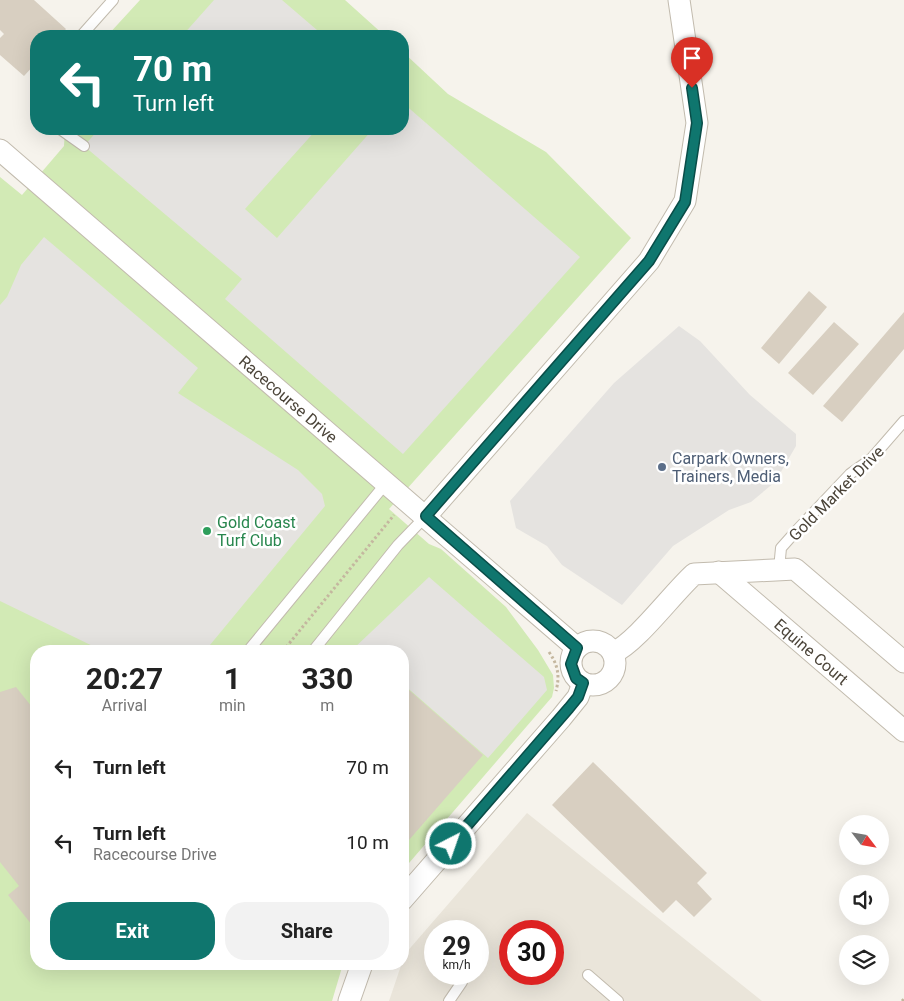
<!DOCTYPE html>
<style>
:root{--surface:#fff;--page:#f2f2f2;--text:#222;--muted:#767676;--accent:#0f766e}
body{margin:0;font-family:Roboto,sans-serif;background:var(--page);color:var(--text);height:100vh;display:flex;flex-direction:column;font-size:19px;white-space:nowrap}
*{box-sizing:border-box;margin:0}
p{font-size:16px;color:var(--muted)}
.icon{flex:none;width:28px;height:28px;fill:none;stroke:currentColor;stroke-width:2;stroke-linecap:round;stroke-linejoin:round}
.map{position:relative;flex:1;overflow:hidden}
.panel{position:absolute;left:30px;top:645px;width:379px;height:325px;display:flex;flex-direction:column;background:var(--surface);border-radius:20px;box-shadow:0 5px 20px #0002}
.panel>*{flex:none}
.hud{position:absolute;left:30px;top:30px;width:379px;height:105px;border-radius:20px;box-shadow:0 5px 20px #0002;background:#0f766e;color:#fff;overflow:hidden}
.needle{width:32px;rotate:121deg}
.buttons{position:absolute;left:839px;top:815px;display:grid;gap:10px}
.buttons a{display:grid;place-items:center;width:50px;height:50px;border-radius:50%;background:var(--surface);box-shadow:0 5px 20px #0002;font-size:25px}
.speed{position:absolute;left:424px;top:920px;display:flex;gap:10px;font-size:25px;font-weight:700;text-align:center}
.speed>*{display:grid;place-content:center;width:65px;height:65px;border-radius:50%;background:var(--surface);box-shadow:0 5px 20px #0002;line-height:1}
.speed small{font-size:12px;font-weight:400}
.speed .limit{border:8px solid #d22;background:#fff;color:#111}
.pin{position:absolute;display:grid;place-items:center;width:42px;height:42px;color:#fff;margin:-51px -21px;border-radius:50% 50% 50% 0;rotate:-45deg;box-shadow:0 0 5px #0007}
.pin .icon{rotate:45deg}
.me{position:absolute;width:55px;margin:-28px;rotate:41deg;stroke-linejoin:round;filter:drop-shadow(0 0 4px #0008)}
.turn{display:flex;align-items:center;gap:18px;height:105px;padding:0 20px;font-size:22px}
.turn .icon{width:65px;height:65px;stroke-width:2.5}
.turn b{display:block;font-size:35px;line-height:42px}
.eta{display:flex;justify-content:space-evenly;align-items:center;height:85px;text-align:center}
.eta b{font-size:30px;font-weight:700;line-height:35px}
.primary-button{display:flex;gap:10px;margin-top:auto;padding:10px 20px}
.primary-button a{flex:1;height:58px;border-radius:20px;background:var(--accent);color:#fff;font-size:20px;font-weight:700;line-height:58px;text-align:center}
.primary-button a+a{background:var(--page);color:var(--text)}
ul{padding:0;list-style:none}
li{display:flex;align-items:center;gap:15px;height:75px;padding:0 20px}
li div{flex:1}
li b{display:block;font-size:19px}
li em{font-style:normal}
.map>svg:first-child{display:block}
.residential{fill:#eae5da;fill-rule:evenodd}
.green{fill:#d2eab5}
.parking{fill:#e5e3e0}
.building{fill:#d8cfc1}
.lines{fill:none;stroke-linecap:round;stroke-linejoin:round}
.lane-casing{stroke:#c2bbae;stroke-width:12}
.street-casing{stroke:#c2bbae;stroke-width:23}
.path{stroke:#c4b79f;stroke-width:3;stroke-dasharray:2.5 2.5;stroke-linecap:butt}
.lane{stroke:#fff;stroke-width:10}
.street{stroke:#fff;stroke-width:21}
.route-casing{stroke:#0a4d48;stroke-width:12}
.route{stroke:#0f766e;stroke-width:9}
.service-dot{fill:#5c6f8a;stroke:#fff;stroke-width:2}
.leisure-dot{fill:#2e9e5b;stroke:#fff;stroke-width:2}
.labels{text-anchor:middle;stroke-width:5;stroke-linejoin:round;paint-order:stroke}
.street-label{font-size:16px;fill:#4b4439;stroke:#fff}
.service-label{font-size:16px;fill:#4e5e75;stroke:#fff;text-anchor:start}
.leisure-label{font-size:16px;fill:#27864d;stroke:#fff;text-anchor:start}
</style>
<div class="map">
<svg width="904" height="1001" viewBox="0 0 904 1001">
<rect width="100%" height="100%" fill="#f6f3ec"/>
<path class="residential" d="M 527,813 L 762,1001 L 389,1001 L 405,954 ZM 435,931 L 478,931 L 478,974 L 435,974 ZM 510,931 L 552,931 L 552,974 L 510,974 Z"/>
<path class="green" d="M 140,0 L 345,0 L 385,36 L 107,36 Z
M 403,52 L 448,94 L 546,152 L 631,238 L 389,509 L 429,544 L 441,549 L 506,607 L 538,650 L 553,675 L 554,688 L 552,697 L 403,870 L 402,651 L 36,651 L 36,964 L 343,964 L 332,1001 L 0,1001 L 0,177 L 22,195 L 64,146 L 65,129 L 402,129 Z"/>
<path class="parking" d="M 214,0 L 282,0 L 324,36 L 182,36 Z
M 403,103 L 580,257 L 403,454 L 225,299 L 242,279 L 84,146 L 99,129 L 317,129 L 245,209 L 277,238 L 373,129 L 402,129 Z
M 44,237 L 198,368 L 178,393 L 298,470 L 322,494 L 325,506 L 205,651 L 103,651 L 0,601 L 0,305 L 7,297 L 21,265 Z
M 679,326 L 700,341 L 750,395 L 796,434 L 796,446 L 775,482 L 751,502 L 729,510 L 673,546 L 622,605 L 562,565 L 547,546 L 516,528 L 510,501 L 614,383 Z
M 429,577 L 544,677 L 547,690 L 488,758 L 403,684 L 402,651 L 351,651 Z"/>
<path class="building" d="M 0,0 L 34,0 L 66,29 L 60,36 L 36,36 L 36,63 L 24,76 L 0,55 L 0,38 L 4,34 L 0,30 Z
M 809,291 L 827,307 L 779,364 L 761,348 Z
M 904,312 L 904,349 L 842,422 L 823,406 Z
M 834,322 L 859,344 L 813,395 L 788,373 Z
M 402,684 L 483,755 L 402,848 Z
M 16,687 L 32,707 L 36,699 L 36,930 L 8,895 L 19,886 L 0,862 L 0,692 Z
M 593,762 L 707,873 L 697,883 L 712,899 L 694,917 L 676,900 L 663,913 L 552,805 Z"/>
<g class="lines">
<g class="lane-casing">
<path id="lane" d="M 81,36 L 113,0
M 60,129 L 84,146
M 779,569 L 781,548 L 797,530 L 850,474 L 871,459 L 904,421
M 248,651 L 387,482
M 313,651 L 398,545 L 426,516
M 588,975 L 618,1001
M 449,1001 L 462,982"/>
</g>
<g class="street-casing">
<g id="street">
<path id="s1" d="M 0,150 L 577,648"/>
<path d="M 426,516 L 649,261 L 685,201 L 697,123 L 679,0"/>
<path id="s2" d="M 719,572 L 904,731"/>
<circle cx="593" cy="663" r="22"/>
<path d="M 613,653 C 637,642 672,594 694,574 L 795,569 L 904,662"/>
<path d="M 402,900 L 561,718 L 578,697 L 583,683"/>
<path d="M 349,1001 L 362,964"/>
</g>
</g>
<path class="path" d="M 283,651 L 394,515
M 549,652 C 558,665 560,676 556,691
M 902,1001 L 904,999"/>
<use href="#lane" class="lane"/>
<use href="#street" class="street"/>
</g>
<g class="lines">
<g class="route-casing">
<path id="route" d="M 451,844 L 569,708 L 578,697 L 583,683 L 576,678 L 571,664 L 577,648 L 426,516 L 649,261 L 685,202 L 697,123 L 692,88"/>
</g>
<use href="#route" class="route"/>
</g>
<circle class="service-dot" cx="662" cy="467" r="5"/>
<circle class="leisure-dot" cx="207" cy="531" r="5"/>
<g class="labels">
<g class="street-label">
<text dy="6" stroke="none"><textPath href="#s1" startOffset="381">Racecourse Drive</textPath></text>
<text transform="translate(836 493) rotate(-45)" y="6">Gold Market Drive</text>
<text dy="6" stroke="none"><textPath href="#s2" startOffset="122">Equine Court</textPath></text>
</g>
<g class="service-label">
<text x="672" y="464">Carpark Owners,<tspan x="672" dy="18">Trainers, Media</tspan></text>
</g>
<g class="leisure-label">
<text x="217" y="528">Gold Coast<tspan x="217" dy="18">Turf Club</tspan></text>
</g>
</g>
</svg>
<div class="buttons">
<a><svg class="needle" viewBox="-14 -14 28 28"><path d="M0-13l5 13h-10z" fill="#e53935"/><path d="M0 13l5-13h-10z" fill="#767676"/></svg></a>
<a><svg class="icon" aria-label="sound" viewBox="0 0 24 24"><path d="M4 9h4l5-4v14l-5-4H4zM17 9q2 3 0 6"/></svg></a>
<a><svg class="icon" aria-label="layers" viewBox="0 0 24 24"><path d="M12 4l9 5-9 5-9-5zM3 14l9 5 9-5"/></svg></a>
</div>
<div class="speed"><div>29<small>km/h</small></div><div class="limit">30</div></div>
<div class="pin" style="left:692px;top:88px;background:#d93025"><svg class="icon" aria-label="arrive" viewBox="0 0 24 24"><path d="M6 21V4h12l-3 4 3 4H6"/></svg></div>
<svg class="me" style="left:451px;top:844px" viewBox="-20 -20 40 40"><circle r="17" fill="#0f766e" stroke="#fff" stroke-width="3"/><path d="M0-11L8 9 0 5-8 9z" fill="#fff"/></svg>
<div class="hud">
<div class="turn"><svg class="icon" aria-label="left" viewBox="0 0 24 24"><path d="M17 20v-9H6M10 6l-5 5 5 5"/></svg><div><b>70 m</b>Turn left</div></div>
</div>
<section class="panel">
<div class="eta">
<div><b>20:27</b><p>Arrival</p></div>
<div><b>1</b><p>min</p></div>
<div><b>330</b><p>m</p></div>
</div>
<ul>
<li><svg class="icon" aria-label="left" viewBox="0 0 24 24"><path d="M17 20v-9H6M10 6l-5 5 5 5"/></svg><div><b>Turn left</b></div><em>70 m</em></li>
<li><svg class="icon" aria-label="left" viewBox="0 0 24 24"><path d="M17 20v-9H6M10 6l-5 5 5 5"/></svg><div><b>Turn left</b><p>Racecourse Drive</p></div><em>10 m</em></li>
</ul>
<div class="primary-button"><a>Exit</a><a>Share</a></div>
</section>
</div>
